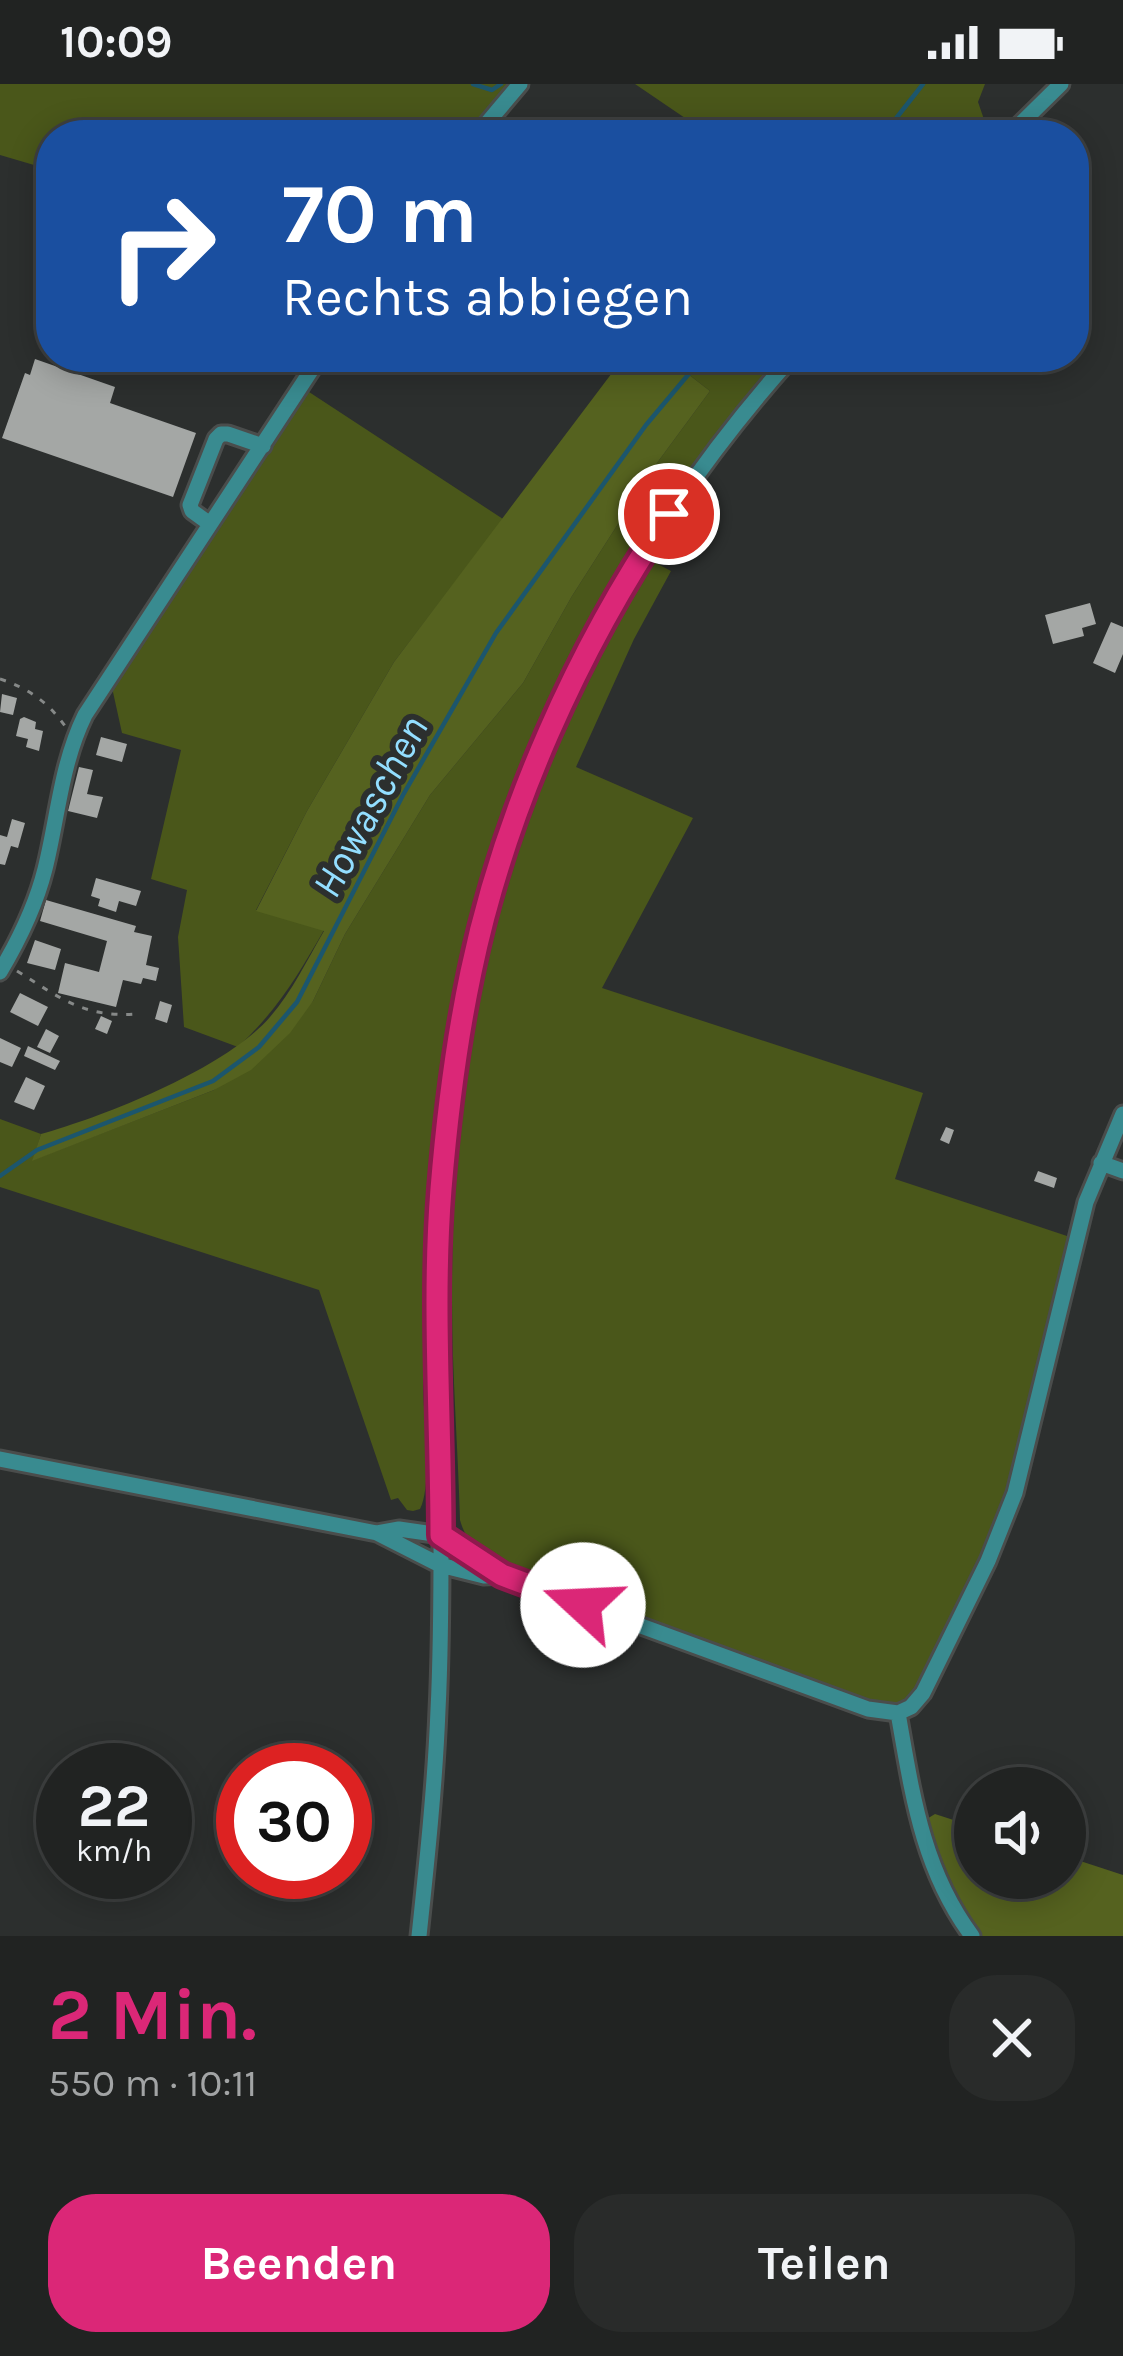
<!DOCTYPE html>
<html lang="de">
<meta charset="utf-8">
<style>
:root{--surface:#212322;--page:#292b2a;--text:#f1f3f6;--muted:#a2a4a5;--line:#3e4040;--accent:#db2777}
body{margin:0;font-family:Karla,sans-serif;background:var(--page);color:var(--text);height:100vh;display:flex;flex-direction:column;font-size:45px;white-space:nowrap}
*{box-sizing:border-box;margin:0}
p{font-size:39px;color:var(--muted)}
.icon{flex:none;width:66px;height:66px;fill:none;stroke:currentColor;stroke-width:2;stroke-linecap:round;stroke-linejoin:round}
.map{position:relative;height:1852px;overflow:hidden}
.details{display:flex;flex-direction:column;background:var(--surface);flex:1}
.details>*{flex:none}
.guide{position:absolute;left:36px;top:36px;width:1053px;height:252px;border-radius:48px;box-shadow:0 6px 30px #0003,0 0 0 3px var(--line);background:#1a4fa0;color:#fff;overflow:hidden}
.buttons{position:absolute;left:954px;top:1683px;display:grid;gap:24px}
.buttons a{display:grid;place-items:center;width:132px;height:132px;border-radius:50%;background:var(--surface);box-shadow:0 6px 30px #0003,0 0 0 3px var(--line);font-size:60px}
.speed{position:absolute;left:36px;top:1659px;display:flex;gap:24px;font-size:60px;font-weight:700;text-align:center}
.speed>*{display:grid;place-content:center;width:156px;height:156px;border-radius:50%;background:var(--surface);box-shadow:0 6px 30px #0003,0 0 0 3px var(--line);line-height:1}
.speed small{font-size:30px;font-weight:400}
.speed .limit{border:18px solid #d22;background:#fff;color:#111}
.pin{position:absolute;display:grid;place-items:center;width:102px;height:102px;color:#fff;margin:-51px;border:6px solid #fff;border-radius:50%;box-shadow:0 3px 12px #0007}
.me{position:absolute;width:132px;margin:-66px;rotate:290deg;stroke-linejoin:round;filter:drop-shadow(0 0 9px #0008)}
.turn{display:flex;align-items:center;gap:42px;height:252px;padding:0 48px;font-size:54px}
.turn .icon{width:156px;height:156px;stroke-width:2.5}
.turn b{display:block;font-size:84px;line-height:102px}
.round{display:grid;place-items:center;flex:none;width:126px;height:126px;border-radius:48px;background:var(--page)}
.headline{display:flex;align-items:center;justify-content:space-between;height:204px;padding:0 48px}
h1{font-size:72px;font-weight:700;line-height:90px;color:var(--accent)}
.action{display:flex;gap:24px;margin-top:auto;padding:24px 48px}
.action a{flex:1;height:138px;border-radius:48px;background:var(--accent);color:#fff;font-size:48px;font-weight:700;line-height:138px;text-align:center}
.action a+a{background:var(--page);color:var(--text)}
.status{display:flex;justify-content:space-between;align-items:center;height:84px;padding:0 60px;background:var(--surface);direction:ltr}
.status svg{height:33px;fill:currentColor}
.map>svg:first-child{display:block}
.green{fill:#4a571a}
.forest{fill:#55621f}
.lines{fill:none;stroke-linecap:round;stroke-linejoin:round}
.stream{stroke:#1c566d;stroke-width:4.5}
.building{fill:#a4a7a5}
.minor-casing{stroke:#4a4d4c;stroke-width:21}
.path{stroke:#868988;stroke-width:3;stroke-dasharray:6 9;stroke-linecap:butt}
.minor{stroke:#398b90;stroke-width:15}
.route-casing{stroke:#8e194d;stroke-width:30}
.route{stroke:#db2777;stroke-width:21}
.labels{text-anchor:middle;stroke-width:12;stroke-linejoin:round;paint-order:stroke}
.water-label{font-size:42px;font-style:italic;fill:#93deff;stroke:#2c2f2e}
</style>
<div class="status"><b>10:09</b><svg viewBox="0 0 49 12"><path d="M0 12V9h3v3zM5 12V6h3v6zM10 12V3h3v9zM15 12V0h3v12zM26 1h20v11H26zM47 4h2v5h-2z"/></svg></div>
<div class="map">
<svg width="1123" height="1852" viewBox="0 0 1123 1852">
<rect width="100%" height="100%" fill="#2c2f2e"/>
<path class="green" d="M 0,0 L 512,0 L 469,51 L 51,51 L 51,86 L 0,71 Z
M 635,0 L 985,0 L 978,18 L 988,47 L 986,51 L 710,51 Z
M 666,273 L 781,273 C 720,344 660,417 612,498 C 504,684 442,894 429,1109 C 425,1172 424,1236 423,1299 C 423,1331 433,1399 420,1425 L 413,1427 L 407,1426 L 398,1414 L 391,1416 L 319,1206 L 0,1103 L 0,1035 L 41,1050 L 33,1076 L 214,1006 L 313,917 L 345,850 L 430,711 L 523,599 L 572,512 L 657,379 L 710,307 Z
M 306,306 L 503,435 L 394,578 L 307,727 L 256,826 L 324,846 C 297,893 278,925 238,963 L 184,943 L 178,853 L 187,806 L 151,795 L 181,666 L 122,649 L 111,599 Z
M 652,477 L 671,487 L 634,555 L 576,683 L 693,734 L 602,904 L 923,1009 L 895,1095 L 1070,1153 L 1010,1404 L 982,1475 L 917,1605 C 902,1624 890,1621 868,1618 L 505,1481 C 483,1467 467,1462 460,1436 C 458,1363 452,1290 452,1217 C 450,957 511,697 652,477 Z"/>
<path class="forest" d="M 624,273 L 666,273 L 710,307 L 657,379 L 572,512 L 523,599 L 430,711 L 345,850 L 313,917 L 290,949 L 251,986 L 214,1006 L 32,1077 L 41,1050 C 106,1032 226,984 270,933 C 292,908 307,876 324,847 L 256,827 L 307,727 L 394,578 Z
M 935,1730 L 975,1743 L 975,1794 L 1065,1794 L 1065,1772 L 1123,1791 L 1123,1852 L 979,1852 C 949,1814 938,1782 925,1736 Z"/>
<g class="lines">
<path class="stream" d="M 473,0 L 492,6 L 501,0
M 883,51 L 923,0
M 0,1092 L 37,1066 L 213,997 L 259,963 L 297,918 L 403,711 L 496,549 L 646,341 L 703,273"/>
</g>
<path class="building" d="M 35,275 L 115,303 L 110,319 L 196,349 L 173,413 L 2,354 L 25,289 L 30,291 Z
M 1090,519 L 1096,540 L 1082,544 L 1084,552 L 1053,560 L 1045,531 Z
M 1111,538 L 1123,543 L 1123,570 L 1115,589 L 1093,579 Z
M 2,610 L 17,614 L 13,631 L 0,628 Z
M 24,633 L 36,638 L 35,645 L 43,647 L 39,667 L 26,663 L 28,655 L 16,652 L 20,635 Z
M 101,653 L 127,660 L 122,678 L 96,671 Z
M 79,683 L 93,686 L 87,710 L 103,713 L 97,734 L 68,727 Z
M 12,735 L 25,739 L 18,764 L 11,762 L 5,781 L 0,780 L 0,751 L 7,753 Z
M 96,794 L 141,807 L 136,822 L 119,817 L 116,828 L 98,822 L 100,815 L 91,812 Z
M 46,816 L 136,842 L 134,848 L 152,852 L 146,881 L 159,884 L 156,897 L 143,894 L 141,900 L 123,896 L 116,923 L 58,909 L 65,879 L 99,888 L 107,857 L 40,837 Z
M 35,856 L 61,865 L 55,886 L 27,879 Z
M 20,909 L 48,923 L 38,942 L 10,928 Z
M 160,917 L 172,921 L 167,939 L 155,935 Z
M 101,932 L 112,937 L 107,950 L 95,945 Z
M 46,945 L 59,952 L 50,969 L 37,963 Z
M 0,954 L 21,964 L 12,983 L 0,978 Z
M 28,962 L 60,977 L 55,986 L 24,972 Z
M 26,993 L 45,1002 L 34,1026 L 14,1018 Z
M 946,1043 L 954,1046 L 949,1060 L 940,1056 Z
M 1038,1087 L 1057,1094 L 1054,1104 L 1034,1097 Z"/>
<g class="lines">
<g class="minor-casing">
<path id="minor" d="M 477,51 L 520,0
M 1009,51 L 1061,0
M 210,440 L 192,427 L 190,421 L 216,355 L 221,350 L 228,350 L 263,362
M 0,888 C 19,856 36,821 45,785 C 58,733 61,680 85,631 L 320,273
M 1101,1079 L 1123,1087
M 0,1375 L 377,1449 L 440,1481 L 484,1492 L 502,1491
M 377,1449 L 399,1445 L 441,1451 L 502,1491 L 868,1625 L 898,1629 L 911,1623 L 923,1609 L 988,1477 L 1015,1409 L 1086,1118 L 1123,1030
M 898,1629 C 912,1708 922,1785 972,1852
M 419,1852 C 427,1777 435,1702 438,1626 C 442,1548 441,1469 441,1390 C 441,1257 434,1125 452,992 C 489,725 613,473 792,273"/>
</g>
<path class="path" d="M 0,595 C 28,604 48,618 65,642
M 17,887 C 59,913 83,934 136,930"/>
<use href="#minor" class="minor"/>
</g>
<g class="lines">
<g class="route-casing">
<path id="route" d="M 583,1521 L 502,1491 L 441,1451 C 441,1336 432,1219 441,1105 C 447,1032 456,959 471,888 C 504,729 578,564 669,430"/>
</g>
<use href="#route" class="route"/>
</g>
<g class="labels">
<g class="water-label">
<text transform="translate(369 722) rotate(-62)" y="15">Howaschen</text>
</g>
</g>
</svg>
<div class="buttons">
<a><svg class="icon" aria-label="sound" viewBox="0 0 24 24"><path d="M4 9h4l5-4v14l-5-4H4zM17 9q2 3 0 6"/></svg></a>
</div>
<div class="speed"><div>22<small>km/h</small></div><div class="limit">30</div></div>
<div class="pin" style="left:669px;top:430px;background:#d93025"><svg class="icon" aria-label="arrive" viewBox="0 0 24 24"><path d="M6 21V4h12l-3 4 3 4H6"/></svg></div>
<svg class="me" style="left:583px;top:1521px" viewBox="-20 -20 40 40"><circle r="19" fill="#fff"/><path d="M0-13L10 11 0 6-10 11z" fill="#db2777"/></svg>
<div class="guide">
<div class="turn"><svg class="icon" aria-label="right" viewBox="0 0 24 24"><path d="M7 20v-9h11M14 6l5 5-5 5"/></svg><div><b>70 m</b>Rechts abbiegen</div></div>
</div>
</div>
<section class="details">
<div class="headline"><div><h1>2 Min.</h1><p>550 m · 10:11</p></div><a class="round"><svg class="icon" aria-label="close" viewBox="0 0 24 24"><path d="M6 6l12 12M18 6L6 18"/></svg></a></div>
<div class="action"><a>Beenden</a><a>Teilen</a></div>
</section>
